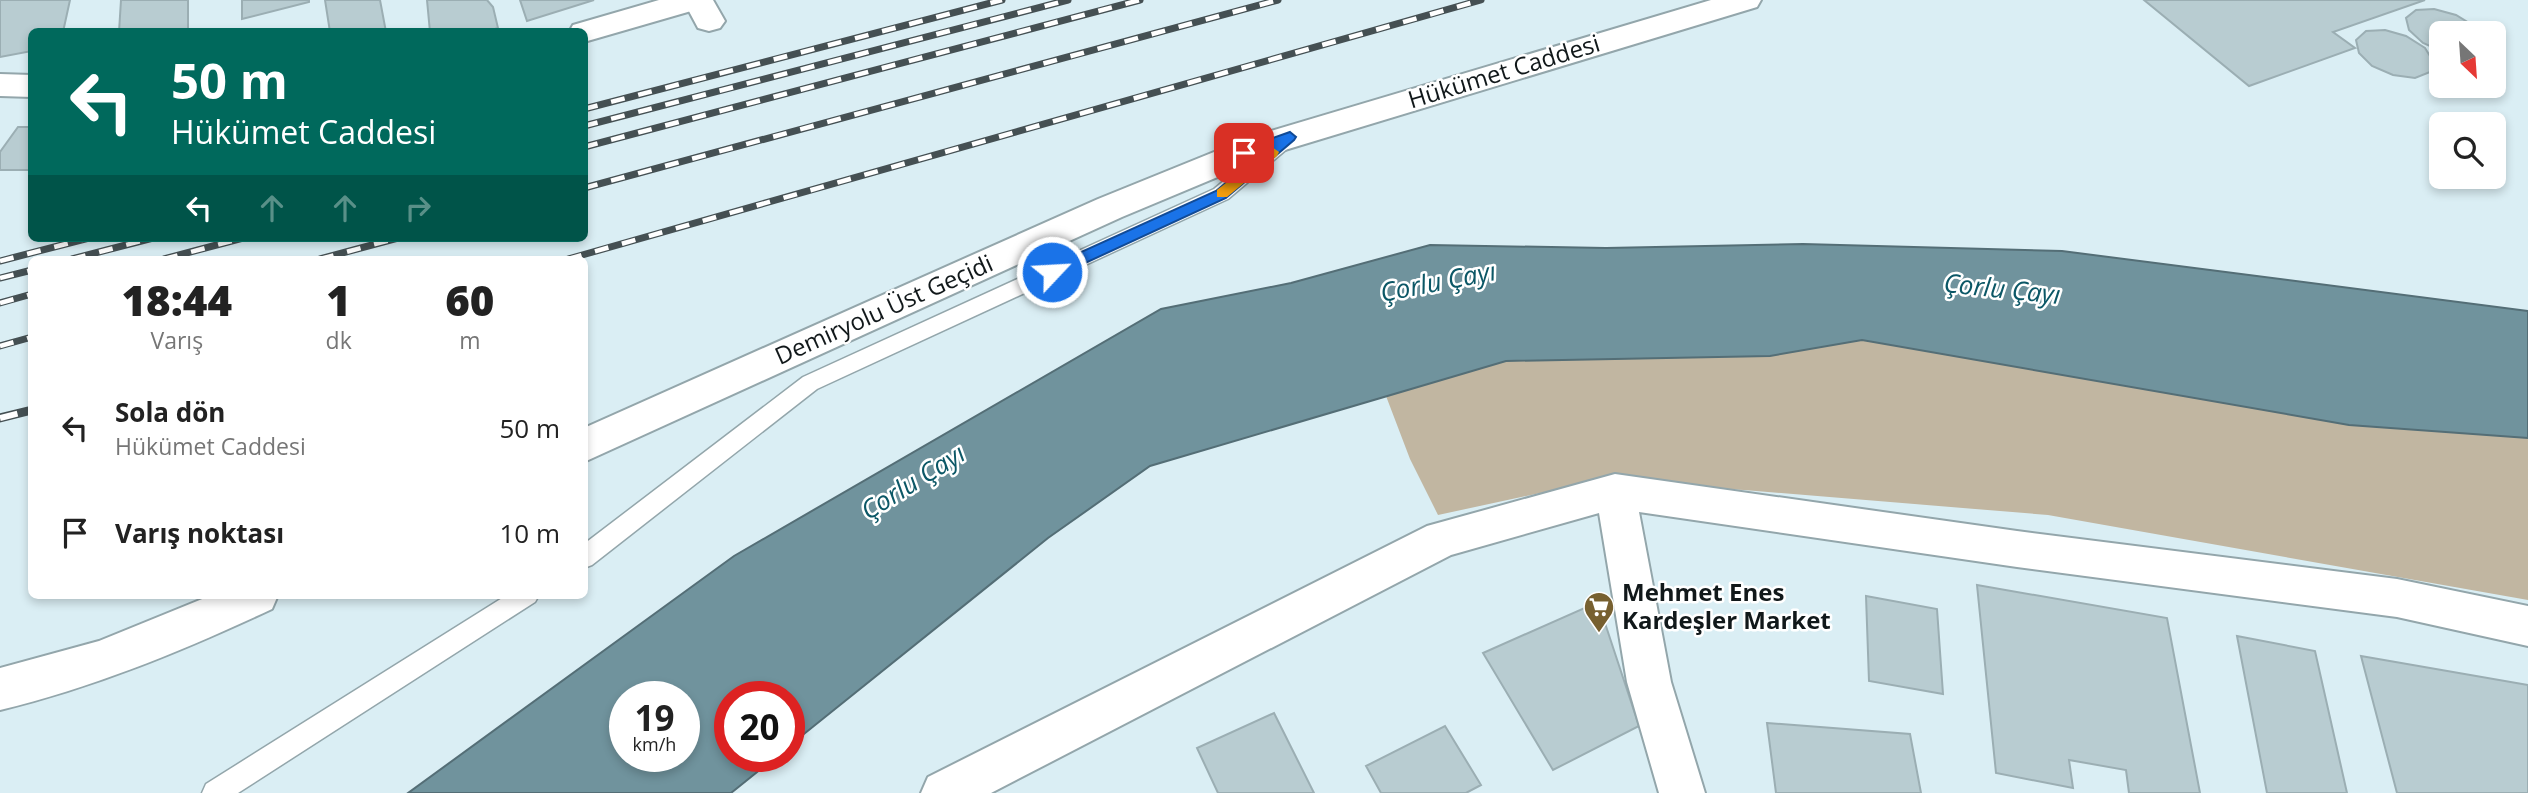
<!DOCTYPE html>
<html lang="tr">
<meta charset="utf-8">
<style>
:root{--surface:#fff;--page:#f2f2f2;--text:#222;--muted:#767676}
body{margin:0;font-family:"Open Sans",sans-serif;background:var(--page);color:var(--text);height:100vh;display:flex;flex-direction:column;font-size:26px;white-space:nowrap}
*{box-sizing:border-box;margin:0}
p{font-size:23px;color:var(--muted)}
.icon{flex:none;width:38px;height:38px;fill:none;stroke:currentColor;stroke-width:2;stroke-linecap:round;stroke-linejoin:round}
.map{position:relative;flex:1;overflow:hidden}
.details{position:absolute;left:28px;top:256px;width:560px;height:343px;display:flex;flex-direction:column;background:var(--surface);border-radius:10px;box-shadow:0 4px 10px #0003}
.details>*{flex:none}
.hud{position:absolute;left:28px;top:28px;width:560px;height:214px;border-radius:10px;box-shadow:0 4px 10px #0003;background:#00695c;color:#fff;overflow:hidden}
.needle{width:46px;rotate:155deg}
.tools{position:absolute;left:2429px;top:21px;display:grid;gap:14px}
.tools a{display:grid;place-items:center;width:77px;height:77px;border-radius:10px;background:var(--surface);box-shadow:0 4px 10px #0003;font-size:35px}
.speed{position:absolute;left:609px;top:681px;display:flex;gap:14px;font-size:35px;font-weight:700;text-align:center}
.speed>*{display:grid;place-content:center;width:91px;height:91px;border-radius:50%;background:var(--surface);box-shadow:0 4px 10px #0003;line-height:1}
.speed small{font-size:18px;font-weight:400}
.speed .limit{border:10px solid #d22;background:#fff;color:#111}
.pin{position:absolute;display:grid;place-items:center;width:60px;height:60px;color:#fff;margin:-30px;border-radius:14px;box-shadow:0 4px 10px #0006}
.me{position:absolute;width:77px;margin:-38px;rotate:65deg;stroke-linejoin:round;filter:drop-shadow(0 0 5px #0008)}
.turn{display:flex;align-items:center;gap:24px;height:147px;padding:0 28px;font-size:32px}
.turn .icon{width:91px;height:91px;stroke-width:2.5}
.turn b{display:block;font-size:49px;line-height:60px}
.lanes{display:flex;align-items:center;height:66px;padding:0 28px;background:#0003;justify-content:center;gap:35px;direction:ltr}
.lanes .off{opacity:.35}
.eta{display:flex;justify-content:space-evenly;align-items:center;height:119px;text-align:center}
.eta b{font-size:42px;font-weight:800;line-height:49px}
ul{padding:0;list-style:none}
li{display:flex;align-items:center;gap:21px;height:105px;padding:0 28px}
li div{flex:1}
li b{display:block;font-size:26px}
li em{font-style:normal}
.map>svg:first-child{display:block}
.green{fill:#c1b6a1}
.water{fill:#70939d;stroke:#546e76;stroke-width:2;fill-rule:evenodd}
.building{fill:#b8ccd1;stroke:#9baeb3;stroke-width:2}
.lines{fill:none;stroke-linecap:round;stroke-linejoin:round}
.service-casing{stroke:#93a6ab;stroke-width:3}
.minor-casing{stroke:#93a6ab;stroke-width:4}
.tertiary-casing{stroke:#93a6ab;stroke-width:4}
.service{fill:#fff;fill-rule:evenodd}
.minor{fill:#fff;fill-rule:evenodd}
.tertiary{fill:#fff;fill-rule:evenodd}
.rail-far1-casing{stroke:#455053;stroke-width:7}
.rail-casing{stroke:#455053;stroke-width:9}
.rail-far1{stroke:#fff;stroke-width:4.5;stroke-dasharray:14;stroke-linecap:butt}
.rail{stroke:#fff;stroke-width:6;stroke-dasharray:18;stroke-linecap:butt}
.route{fill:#1a73e8;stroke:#114b97;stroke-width:2}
.slow{fill:#f59e0b}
.labels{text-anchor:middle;stroke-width:5;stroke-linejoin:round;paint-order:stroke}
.street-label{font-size:24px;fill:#11181a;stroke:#fff}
.poi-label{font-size:24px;font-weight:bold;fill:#11181a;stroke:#fff;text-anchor:start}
.water-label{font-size:26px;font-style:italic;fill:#0b5766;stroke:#fff}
</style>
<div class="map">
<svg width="2528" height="793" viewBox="0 0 2528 793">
<rect width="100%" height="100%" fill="#daeef4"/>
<path class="green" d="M 1862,340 L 2349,425 L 2528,438 L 2528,600 L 2048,515 L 1744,490 L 1591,482 L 1438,515 L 1410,459 L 1386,396 L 1506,361 L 1770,356 Z"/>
<path class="water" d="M 1803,244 L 2062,251 L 2528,311 L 2528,438 L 2349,425 L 1862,340 L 1770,356 L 1506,361 L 1150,466 L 1048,538 L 789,746 L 789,696 L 730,696 L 730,756 L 777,756 L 731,793 L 408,793 L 734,556 L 1161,309 L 1291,283 L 1430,245 L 1606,248 ZM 625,696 L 684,696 L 684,756 L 625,756 Z"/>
<path class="building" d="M 0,0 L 70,0 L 63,32 L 32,32 L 32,51 L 0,57 Z
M 121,0 L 188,0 L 188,32 L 119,32 Z
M 242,0 L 309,0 L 309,2 L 242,19 Z
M 325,0 L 380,0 L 386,32 L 330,32 Z
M 427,0 L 487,0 L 493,7 L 498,28 L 486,32 L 430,32 Z
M 520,0 L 594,0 L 527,21 Z
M 2144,0 L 2425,0 L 2333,32 L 2355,48 L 2249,86 Z
M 2434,9 L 2456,15 L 2474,26 L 2480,33 L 2441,33 L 2441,51 L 2423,43 L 2409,30 L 2406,18 L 2416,10 Z
M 2385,30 L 2406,36 L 2425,48 L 2433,61 L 2430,72 L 2415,78 L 2393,75 L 2372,66 L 2359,53 L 2356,40 L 2366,31 Z
M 18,127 L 32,127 L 32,170 L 0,170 L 0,152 Z
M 1977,585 L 2167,618 L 2200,793 L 2129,793 L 2126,770 L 2069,760 L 2073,788 L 1996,773 Z
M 1866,596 L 1937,609 L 1943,694 L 1869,681 Z
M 1598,602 L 1639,726 L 1553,770 L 1483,653 Z
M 2237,636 L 2315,651 L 2347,793 L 2267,793 Z
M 2361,656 L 2528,685 L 2528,793 L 2397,793 Z
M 1274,713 L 1314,793 L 1218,793 L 1197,748 Z
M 1767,723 L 1910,734 L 1921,793 L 1776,793 Z
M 1445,726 L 1481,785 L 1466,793 L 1381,793 L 1366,766 Z"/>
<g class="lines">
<g class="service-casing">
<path id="service" d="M 1288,132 L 1294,133 L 1297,138 L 1294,143 L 1228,199 L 817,389 L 592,565 L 584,568 L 584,544 L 803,377 L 1214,189 L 1282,133 Z
M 507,595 L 539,595 L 535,602 L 238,793 L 202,793 L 206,784 Z"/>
</g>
<g class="minor-casing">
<path id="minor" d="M 659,0 L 709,0 L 705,7 L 584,42 L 584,32 L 569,32 L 573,25 Z
M 0,74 L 32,75 L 32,97 L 0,96 Z
M 1615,474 L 2017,531 L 2397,579 L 2528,606 L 2528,646 L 2397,617 L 2017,567 L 1639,512 L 1671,682 L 1705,793 L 1659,793 L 1627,682 L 1599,513 L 1451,555 L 991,793 L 921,793 L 928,777 L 1427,526 Z"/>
</g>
<g class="tertiary-casing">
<path id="tertiary" d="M 683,0 L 713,0 L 725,21 L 720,28 L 709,31 L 698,28 Z
M 1711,0 L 1761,0 L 1757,7 L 1275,153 L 1122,217 L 584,462 L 584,428 L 1098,199 L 1251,137 Z
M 212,595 L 278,595 L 272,609 C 184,650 95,687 0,710 L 0,668 L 99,641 Z"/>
</g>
<use href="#service" class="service"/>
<use href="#minor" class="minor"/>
<use href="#tertiary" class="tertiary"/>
<g class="rail-far1-casing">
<path id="rail-far1" d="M 584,109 L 1002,0
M 584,126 L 1068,0
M 584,147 L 1140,0
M 584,188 L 1278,0
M 72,259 L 153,238
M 164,259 L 243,238
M 320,259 L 398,238
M 568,259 L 1481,0
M 0,261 L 89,238
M 0,278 L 32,270
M 0,303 L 32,294
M 0,346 L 32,337"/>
</g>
<g class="rail-casing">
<path id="rail" d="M 0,418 L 32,410"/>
</g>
<use href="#rail-far1" class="rail-far1"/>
<use href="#rail" class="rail"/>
</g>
<path class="route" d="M 1290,132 L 1296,137 L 1294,140 L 1226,198 L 1057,276 L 1046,276 L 1044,272 L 1046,268 L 1216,191 L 1263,152 L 1244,158 L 1237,153 L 1239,150 Z"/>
<path class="slow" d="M 1272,147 L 1279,152 L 1277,156 L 1227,197 L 1217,197 L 1217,190 Z"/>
<defs>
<g id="supermarket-pin" transform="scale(1.575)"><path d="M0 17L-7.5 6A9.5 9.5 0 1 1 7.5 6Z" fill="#776030" stroke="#fff"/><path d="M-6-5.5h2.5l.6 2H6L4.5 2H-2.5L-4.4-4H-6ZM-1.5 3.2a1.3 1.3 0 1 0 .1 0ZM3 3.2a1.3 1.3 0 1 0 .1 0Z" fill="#fff"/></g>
</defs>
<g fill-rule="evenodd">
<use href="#supermarket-pin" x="1599" y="607"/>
</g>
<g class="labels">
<g class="street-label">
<text transform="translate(1504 72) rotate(-17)" y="8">Hükümet Caddesi</text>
<text transform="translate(884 310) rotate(-24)" y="8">Demiryolu Üst Geçidi</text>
</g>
<g class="poi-label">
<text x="1622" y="601">Mehmet Enes<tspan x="1622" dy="28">Kardeşler Market</tspan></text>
</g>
<g class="water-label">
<text transform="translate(1438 282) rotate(-11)" y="9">Çorlu Çayı</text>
<text transform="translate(2002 289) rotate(6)" y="9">Çorlu Çayı</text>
<text transform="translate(913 482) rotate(-32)" y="9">Çorlu Çayı</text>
</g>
</g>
</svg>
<div class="tools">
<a><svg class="needle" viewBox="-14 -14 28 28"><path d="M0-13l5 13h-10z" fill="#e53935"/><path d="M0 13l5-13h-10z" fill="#767676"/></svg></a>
<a><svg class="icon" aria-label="search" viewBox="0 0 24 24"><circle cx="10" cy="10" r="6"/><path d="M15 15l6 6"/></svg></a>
</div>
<div class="speed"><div>19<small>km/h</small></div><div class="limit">20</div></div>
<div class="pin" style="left:1244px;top:153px;background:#d93025"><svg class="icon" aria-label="arrive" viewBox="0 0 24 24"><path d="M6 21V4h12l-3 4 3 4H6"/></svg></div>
<svg class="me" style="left:1052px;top:272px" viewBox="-20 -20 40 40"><circle r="17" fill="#1a73e8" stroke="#fff" stroke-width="3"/><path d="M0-11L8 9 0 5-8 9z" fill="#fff"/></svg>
<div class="hud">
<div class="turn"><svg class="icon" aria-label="left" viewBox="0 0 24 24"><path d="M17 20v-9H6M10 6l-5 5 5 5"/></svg><div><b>50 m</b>Hükümet Caddesi</div></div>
<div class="lanes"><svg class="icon" aria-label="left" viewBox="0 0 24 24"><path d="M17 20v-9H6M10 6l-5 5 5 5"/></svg><svg class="icon off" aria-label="ahead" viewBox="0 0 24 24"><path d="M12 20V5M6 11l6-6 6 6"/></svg><svg class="icon off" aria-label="ahead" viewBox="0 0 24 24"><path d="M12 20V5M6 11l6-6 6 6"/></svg><svg class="icon off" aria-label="right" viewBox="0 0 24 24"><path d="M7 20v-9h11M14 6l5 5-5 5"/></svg></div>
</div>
<section class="details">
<div class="eta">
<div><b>18:44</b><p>Varış</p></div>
<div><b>1</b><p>dk</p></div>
<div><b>60</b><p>m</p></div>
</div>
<ul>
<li><svg class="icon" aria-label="left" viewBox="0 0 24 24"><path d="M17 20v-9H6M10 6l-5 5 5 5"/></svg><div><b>Sola dön</b><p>Hükümet Caddesi</p></div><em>50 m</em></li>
<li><svg class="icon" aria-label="arrive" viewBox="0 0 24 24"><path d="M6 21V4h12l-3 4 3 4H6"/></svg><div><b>Varış noktası</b></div><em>10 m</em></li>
</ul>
</section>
</div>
